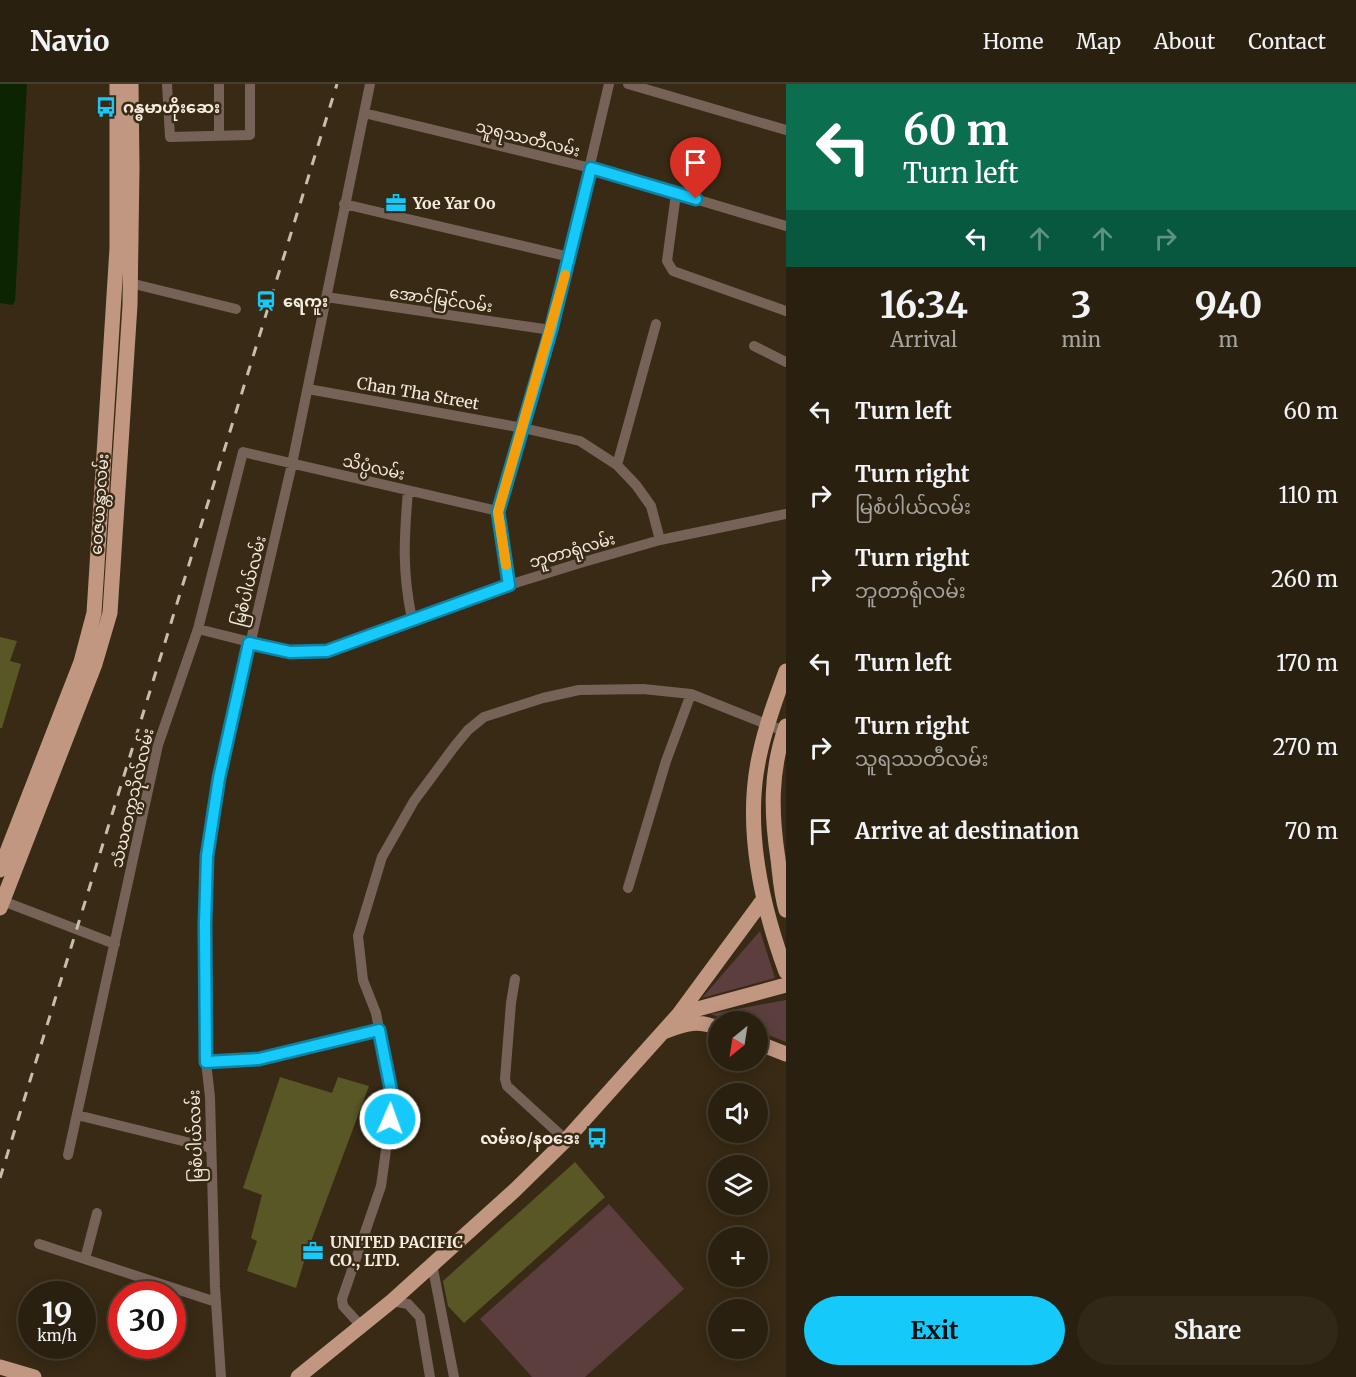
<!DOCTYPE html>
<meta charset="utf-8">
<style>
:root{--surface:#2a200f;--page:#322818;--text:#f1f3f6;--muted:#a5a39e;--line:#463e2f;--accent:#15cafb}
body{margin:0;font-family:Merriweather,"Noto Sans Myanmar",serif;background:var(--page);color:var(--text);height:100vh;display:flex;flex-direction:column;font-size:22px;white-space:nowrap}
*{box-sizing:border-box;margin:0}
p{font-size:20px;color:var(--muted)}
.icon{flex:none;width:33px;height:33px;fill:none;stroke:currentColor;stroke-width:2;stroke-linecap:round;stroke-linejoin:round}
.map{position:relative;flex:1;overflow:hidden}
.sheet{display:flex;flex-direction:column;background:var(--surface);width:570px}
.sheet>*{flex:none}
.top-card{background:#0b6e4f;color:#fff;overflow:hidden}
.needle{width:39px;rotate:210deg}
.tools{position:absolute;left:708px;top:927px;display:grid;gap:12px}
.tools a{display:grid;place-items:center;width:60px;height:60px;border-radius:50%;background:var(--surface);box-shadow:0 3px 15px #0003,0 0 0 2px var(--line);font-size:30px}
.speed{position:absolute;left:18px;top:1197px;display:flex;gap:12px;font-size:30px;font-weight:700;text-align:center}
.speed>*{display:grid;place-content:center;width:78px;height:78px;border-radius:50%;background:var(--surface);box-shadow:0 3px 15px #0003,0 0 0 2px var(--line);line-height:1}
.speed small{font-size:15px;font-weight:400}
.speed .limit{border:9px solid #d22;background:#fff;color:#111}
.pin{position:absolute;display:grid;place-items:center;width:51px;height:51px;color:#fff;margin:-62px -26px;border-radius:50% 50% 50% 0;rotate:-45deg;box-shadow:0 0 6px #0007}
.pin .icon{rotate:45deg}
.me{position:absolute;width:66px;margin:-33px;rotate:2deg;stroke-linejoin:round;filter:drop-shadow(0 0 4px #0008)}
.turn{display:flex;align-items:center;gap:21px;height:126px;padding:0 18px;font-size:27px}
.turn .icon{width:78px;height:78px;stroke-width:2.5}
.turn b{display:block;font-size:42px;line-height:51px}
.lanes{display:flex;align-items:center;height:57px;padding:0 18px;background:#0003;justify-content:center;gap:30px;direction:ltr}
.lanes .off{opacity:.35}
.eta{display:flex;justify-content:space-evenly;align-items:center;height:102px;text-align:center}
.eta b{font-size:36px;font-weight:700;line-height:42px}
.button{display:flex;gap:12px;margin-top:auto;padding:12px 18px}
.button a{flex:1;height:69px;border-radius:36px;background:var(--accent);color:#111;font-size:24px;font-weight:700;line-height:69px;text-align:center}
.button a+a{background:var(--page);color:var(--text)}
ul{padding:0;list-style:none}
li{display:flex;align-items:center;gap:18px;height:84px;padding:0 18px}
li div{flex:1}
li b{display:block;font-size:22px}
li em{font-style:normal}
header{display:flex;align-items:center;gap:36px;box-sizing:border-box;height:84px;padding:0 30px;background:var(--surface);border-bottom:2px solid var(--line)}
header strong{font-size:28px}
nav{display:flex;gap:33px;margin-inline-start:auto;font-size:21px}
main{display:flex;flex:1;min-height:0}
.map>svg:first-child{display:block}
.green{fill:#5c3e3e}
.water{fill:#0d2400}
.building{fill:#5a5727}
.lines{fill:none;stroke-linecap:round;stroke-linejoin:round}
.street{stroke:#776258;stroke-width:10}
.primary{stroke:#c19782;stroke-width:15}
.rail{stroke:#c8bdae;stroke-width:3;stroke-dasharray:10 10;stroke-linecap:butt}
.route-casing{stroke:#0e83a3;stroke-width:15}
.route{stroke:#15cafb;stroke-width:10}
.slow{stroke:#f59e0b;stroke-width:10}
.labels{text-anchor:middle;stroke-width:5;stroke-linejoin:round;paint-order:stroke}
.poi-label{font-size:16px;font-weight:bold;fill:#f5ebde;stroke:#382a14;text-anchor:start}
.street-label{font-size:16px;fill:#f5ebde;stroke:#382a14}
</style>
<header>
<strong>Navio</strong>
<nav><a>Home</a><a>Map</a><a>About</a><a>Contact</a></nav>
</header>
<main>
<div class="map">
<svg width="786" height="1293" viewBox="0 0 786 1293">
<rect width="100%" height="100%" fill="#382a14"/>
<path class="green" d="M 760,847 L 775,894 L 702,914 Z
M 786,916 L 786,958 L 758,947 L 758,938 L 731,937 L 710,930 Z
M 609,1120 L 684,1205 L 585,1293 L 532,1293 L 480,1235 Z"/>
<path class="water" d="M 0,0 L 27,0 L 15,217 L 12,221 L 0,219 Z"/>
<path class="building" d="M 0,553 L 17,557 L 10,577 L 21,580 L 2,644 L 0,644 Z
M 280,993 L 332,1009 L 338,993 L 369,1002 L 307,1168 L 296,1204 L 247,1187 L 257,1157 L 251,1154 L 262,1111 L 243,1104 Z
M 575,1078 L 605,1113 L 464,1239 L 448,1222 L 443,1197 Z"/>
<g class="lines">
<path class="street" d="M 167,0 L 170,53 L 250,51 L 250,0
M 628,0 L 786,46
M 364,29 L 591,84 L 786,142
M 219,51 L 219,0
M 676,110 L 667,177 L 673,187 L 786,227
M 344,120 L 570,173
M 130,199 L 236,225
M 326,213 L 551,246
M 754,262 L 786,278
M 308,305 L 523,344 L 580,357 L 617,381 L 636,401 L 651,422 L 660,456
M 617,381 L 656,240
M 408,407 C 404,454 402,488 412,535
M 509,501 L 498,427 L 551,246 L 609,0
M 198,545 L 290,568 L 327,567 L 509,501 L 580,479 L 660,456 L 786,430
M 628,804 L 666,677 L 691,610
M 0,816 L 115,860
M 515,895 L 511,919 L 505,995 L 507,1002 L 566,1056
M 206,978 L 259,975 L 379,946
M 77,1031 L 211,1064
M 68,1071 L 158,661 L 198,545 L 243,368 L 498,427
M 39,1160 L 216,1218
M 85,1175 L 97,1129
M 432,1180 L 454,1293
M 392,1217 L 408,1220 L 420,1233 L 430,1293
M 361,1242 L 343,1222 L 342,1215 L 381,1102 L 393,1016 L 376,929 L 363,896 L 358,852 L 382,773 L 414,717 L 454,663 L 468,646 L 484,633 L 543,614 L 579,606 L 643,605 L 691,610 L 784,647
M 221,1293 L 215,1203 L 210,1013 L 205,969 L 207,772 L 219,694 L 292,380 L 370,0"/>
<path class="primary" d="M 786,587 C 776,614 766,641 760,669 C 743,742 761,820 786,888
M 786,642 C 770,687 771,729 778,775 C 780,792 781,810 786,826
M 0,786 L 81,578 L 94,529 L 117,164 L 117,0
M 0,824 L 95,580 L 110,529 L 130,221 L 132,84 L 131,0
M 679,930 L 786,901
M 666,947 C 686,939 698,936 718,944
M 758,959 L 786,970
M 0,1283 L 34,1293
M 298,1293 L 392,1217 L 515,1106 L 566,1056 L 679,930 L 763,816"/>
<path class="rail" d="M 0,1094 L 337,0"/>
</g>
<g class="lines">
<g class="route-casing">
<path id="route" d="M 390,1035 L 393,1016 L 379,946 L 259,975 L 206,978 L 205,840 L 207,772 L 219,694 L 249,559 L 290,568 L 327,567 L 509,501 L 498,428 L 551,246 L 591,84 L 696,115"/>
</g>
<use href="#route" class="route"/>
<path class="slow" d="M 506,481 L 498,428 L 565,191"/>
</g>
<defs>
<g id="bus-bare" transform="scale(1.62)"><path d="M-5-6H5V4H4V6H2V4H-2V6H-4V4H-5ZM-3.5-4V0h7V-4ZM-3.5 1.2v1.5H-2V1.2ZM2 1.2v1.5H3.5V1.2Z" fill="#15cafb" stroke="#382a14" stroke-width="2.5" paint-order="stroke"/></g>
<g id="office-bare" transform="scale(1.62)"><path d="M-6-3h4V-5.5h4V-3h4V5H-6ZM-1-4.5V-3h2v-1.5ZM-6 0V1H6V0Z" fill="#15cafb" stroke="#382a14" stroke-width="2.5" paint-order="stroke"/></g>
<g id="station-bare" transform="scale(1.62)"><path d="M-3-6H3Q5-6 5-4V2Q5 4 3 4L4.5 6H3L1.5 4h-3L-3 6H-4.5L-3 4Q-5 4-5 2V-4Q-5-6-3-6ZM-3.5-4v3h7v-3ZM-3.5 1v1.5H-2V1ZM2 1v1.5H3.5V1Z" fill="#15cafb" stroke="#382a14" stroke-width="2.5" paint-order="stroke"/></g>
</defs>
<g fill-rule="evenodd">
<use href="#bus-bare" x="106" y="23"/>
<use href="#office-bare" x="396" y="119"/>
<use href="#station-bare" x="266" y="217"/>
<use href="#bus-bare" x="597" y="1054"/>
<use href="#office-bare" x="313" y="1167"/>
</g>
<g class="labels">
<g class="poi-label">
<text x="123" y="29">ဂန္ဓမာဟိုးဆေး</text>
<text x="413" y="125">Yoe Yar Oo</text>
<text x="283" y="223">ရေကူး</text>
<text x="580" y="1060" text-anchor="end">လမ်းဝ/နဝဒေး</text>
<text x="330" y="1164">UNITED PACIFIC<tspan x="330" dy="18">CO., LTD.</tspan></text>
</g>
<g class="street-label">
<text transform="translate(528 54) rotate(14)" y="6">သူရဿတီလမ်း</text>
<text transform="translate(441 215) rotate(8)" y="6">အောင်မြင်လမ်း</text>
<text transform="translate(418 309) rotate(10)" y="6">Chan Tha Street</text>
<text transform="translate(374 383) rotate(13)" y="6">သိပ္ပံလမ်း</text>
<text transform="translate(99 420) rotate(-86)" y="6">ဝေဇယန္တာလမ်း</text>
<text transform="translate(572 466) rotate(-16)" y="6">ဘူတာရုံလမ်း</text>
<text transform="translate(249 497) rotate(-76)" y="6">မြစံပါယ်လမ်း</text>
<text transform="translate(132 714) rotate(-77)" y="6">သံဃတက္ကသိုလ်လမ်း</text>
<text transform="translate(195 1052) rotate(-92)" y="6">မြစံပါယ်လမ်း</text>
</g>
</g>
</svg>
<div class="tools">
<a><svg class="needle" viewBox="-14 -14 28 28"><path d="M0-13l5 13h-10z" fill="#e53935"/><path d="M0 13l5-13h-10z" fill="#a5a39e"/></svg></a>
<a><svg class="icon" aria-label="sound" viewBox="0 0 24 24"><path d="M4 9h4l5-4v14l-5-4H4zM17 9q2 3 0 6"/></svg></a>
<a><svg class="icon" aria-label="layers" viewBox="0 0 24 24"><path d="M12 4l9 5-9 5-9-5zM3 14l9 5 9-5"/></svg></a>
<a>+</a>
<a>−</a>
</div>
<div class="speed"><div>19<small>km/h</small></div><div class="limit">30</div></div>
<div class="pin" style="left:696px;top:115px;background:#d93025"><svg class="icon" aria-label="arrive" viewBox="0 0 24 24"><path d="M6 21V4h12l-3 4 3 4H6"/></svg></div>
<svg class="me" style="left:390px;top:1035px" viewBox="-20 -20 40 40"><circle r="17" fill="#15cafb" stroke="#fff" stroke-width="3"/><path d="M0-11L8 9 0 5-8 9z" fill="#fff"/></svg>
</div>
<section class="sheet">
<div class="top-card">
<div class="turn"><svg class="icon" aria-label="left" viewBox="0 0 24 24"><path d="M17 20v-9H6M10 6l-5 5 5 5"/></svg><div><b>60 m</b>Turn left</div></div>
<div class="lanes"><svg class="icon" aria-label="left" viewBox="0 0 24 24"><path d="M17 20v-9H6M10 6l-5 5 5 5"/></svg><svg class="icon off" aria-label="ahead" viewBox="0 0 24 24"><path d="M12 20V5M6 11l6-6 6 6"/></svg><svg class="icon off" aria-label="ahead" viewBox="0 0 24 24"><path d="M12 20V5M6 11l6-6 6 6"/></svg><svg class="icon off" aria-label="right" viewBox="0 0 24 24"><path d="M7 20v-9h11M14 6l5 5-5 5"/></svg></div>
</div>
<div class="eta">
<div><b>16:34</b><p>Arrival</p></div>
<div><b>3</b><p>min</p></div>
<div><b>940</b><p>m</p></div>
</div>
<ul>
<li><svg class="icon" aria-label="left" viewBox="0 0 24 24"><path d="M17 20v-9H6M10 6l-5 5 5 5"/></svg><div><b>Turn left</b></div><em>60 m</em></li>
<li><svg class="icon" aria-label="right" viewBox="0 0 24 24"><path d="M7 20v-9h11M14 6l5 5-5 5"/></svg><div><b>Turn right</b><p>မြစံပါယ်လမ်း</p></div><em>110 m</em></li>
<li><svg class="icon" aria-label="right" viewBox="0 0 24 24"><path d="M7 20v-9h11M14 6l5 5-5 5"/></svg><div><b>Turn right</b><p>ဘူတာရုံလမ်း</p></div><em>260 m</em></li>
<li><svg class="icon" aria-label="left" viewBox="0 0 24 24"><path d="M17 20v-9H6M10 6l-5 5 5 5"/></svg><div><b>Turn left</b></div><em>170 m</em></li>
<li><svg class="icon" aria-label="right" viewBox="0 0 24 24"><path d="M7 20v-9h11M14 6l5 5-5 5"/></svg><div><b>Turn right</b><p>သူရဿတီလမ်း</p></div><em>270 m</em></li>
<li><svg class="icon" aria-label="arrive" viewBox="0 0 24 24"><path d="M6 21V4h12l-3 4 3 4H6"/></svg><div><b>Arrive at destination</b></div><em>70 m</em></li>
</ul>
<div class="button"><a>Exit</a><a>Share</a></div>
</section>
</main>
